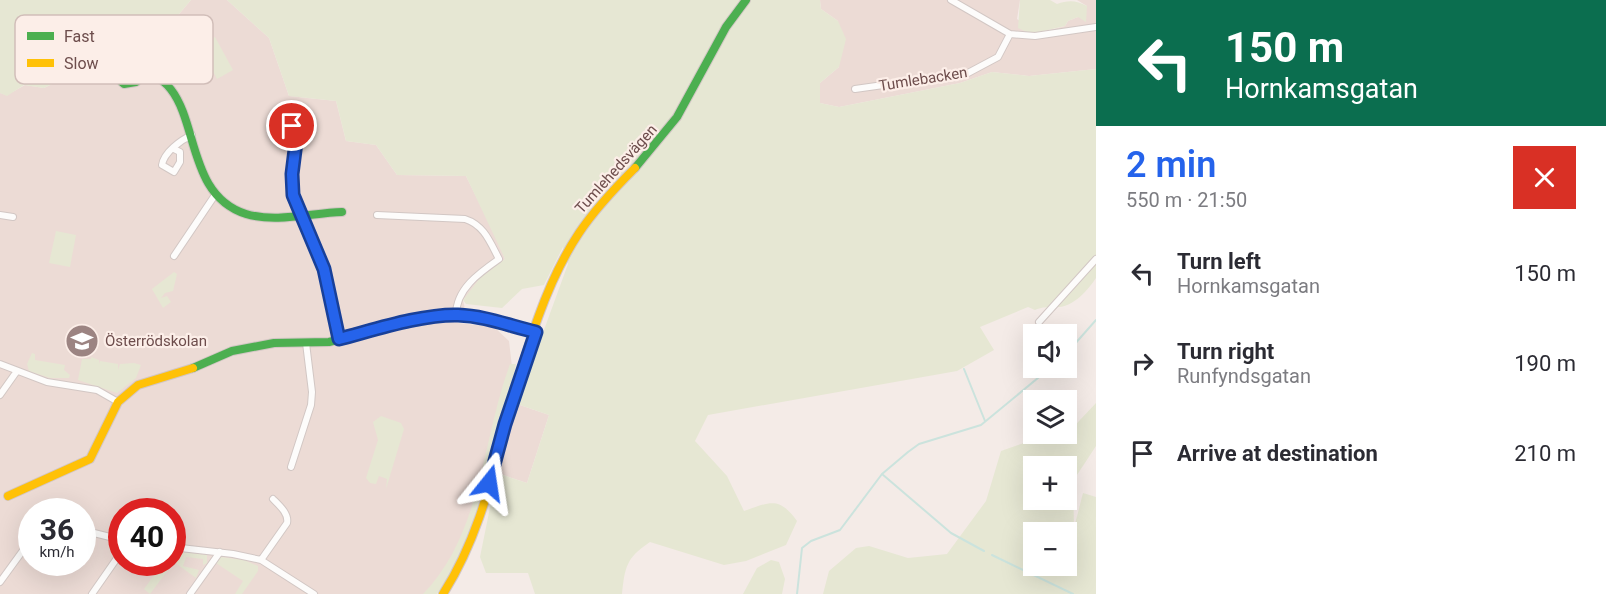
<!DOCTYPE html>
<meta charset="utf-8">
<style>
:root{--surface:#fff;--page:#f2f2f3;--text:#2b2b33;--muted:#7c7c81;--accent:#2563eb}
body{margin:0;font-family:Roboto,sans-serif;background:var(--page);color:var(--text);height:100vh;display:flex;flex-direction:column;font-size:22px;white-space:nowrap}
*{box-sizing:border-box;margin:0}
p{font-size:20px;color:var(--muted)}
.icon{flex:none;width:33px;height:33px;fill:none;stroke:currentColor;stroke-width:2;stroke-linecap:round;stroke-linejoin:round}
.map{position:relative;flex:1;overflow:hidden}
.details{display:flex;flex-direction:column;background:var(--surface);width:510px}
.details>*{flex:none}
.banner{background:#0b6e4f;color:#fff;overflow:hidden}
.tools{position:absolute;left:1023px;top:324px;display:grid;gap:12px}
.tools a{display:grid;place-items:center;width:54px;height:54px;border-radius:0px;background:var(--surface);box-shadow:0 6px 24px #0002;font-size:30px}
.speed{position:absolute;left:18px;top:498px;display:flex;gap:12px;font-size:30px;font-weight:700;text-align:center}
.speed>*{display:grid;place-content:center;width:78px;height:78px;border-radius:50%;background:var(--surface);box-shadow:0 6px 24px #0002;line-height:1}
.speed small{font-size:15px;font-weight:400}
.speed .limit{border:9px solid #d22;background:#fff;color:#111}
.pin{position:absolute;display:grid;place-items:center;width:51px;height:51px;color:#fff;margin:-26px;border:3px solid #fff;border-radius:50%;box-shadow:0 2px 6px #0007}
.me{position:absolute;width:66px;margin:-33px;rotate:15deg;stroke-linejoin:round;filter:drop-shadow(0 0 4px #0008)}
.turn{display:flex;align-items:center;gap:21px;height:126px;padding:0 30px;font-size:27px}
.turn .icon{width:78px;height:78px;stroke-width:2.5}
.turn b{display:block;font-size:42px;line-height:51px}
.round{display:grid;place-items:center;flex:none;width:63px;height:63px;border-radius:0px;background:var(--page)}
.summary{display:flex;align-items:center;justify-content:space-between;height:102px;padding:0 30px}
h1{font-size:36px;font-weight:600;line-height:45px;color:var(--accent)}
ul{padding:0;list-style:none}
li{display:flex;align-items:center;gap:18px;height:90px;padding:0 30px}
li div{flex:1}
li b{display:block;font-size:22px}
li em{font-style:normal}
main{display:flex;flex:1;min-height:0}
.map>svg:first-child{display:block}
.residential{fill:#ecdbd5;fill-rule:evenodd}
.green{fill:#e6e7d3;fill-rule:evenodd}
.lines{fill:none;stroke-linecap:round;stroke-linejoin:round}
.stream{stroke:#cbe3dd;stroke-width:2}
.street-casing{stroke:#d2c7c4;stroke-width:8}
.fast-casing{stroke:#d2c6c4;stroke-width:10}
.slow-casing{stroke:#d2c6c4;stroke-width:10}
.street{stroke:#fdfcfb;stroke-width:6}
.fast{stroke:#4caf50;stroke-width:8}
.slow{stroke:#ffc107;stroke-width:8}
.route-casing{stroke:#184099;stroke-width:15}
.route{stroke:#2563eb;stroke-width:10}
.labels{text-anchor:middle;stroke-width:4.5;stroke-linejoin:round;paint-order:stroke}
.street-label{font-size:15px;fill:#6d4d4c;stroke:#fceee8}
.poi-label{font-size:15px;fill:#6d4d4c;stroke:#fceee8;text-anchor:start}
.key{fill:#fceee8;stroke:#d1beb9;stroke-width:1.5}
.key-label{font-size:16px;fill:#6d4d4c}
</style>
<main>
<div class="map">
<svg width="1096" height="594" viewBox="0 0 1096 594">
<rect width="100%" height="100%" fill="#f4ebe7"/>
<path class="residential" d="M 191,0 L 227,0 L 269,38 L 289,96 L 336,101 L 346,141 L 376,145 L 397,175 L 466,176 L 500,245 L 505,259 L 463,300 L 465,309 L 458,323 L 494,327 L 509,341 L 512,367 L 461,553 L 432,594 L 0,594 L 0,93 L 7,95 L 25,85 L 44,88 L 70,75 L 109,65 L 121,42 L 163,33 ZM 32,512 L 82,512 L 82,562 L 32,562 ZM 122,512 L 172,512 L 172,562 L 122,562 Z
M 820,0 L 1020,0 L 1017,19 L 1039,33 L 1065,26 L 1068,21 L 1078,17 L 1087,6 L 1077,0 L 1096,0 L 1096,69 L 1029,76 L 992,72 L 960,83 L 839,107 L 820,103 L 820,83 L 839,67 L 838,21 L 821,9 Z
M 517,404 L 549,415 L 527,483 L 497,473 Z"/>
<path class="green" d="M 0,0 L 191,0 L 163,33 L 121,42 L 109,65 L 70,75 L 44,88 L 24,85 L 7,96 L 0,93 Z
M 227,0 L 820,0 L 821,9 L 838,21 L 846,39 L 839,67 L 820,83 L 820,103 L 839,107 L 960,83 L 992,72 L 1029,76 L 1096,69 L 1096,278 C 1088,290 1074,306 1059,307 C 1049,308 1044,306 1035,310 L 1028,307 L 980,327 L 994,350 L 957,371 L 708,415 L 695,441 L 727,476 L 744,511 C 770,502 779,496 797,521 L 786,545 L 746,561 L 724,565 L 650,542 C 626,558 625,567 622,594 L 535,594 L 528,573 L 486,573 L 480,557 L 497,473 L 527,483 L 549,415 L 517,404 L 568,264 L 563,247 L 544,285 L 522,289 L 502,308 L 466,304 L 463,300 L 480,278 L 505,259 L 466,176 L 397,175 L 376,145 L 346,141 L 336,101 L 289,96 L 269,38 Z
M 1020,0 L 1050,0 L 1057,4 C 1068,0 1076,0 1087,6 L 1086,22 L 1078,17 L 1068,21 L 1065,26 L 1031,34 L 1018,28 Z
M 215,37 L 233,70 L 217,79 L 199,46 Z
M 56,231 L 76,235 L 70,267 L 49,263 Z
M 174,272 L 177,274 L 173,291 L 165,293 L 161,298 L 167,296 L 171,302 L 163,308 L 152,289 Z
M 32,353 L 35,354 L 35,360 L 65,365 L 64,370 L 70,375 L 69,378 L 50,378 L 29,371 L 27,364 Z
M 91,357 L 99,360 L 99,364 L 100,361 L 118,364 L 118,370 L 120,364 L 134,363 L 141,365 L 136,378 L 117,393 L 78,380 L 82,359 L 91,359 Z
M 510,364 L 516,364 L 515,371 L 472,529 L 461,556 L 437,594 L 423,594 C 482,534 482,439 510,364 Z
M 1096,403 L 1096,446 L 1073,481 L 1074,528 L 1083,493 L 1096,497 L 1096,594 L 823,594 L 829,571 L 856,548 L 869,546 L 908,558 L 947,554 L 986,501 L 1001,451 L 1049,434 L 1063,438 ZM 1034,466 L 1066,466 L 1066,500 L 1034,500 ZM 1034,532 L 1066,532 L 1066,566 L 1034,566 Z
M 381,416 L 401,423 L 404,429 L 386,489 L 387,479 L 379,476 L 376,484 L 370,483 L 366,478 L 378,440 L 373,422 Z
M 173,551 L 207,555 L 207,563 L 203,565 L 203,559 L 186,557 L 183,566 L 199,570 L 196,578 L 174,562 L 150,594 L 144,589 L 163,563 L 172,562 Z
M 221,557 L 244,560 L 258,566 L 258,571 L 242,594 L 235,594 L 243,581 L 216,563 Z
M 771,560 L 779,562 L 785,579 L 782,594 L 743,594 L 757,568 Z"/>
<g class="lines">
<path class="stream" d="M 1066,354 L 1096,320
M 964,369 L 985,421
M 882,474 L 951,533 L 984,551
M 992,555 L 1073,594
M 797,594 L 802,548 L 811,541 L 840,530 L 882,474 L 908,452 L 919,444 L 981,425 L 1050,368"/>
<g class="street-casing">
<path id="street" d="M 951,0 L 1010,34 L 1035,36 L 1096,27
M 855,89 L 968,73 L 998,57 L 1010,34
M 292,126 L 296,142 L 292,174 L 293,195 L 328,281 L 339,339
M 174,149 L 180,152 L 180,162 L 174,172 L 162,165 C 164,152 181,140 192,135
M 0,215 L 13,217
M 377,215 L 465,219 C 484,225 490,242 499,259 C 479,273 456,289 456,315
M 174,256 L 215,195
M 1039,322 L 1096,259
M 0,364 L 47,382 L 97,390 L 118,402
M 0,395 L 17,371
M 291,467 L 311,405 L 312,392 L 306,343
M 82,530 L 122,540
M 172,547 L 233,554 L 261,560 L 314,594
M 261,560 L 287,523 C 289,514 280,506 273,499
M 0,582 L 32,538
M 92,594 L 122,551
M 190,594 L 220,552"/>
</g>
<g class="fast-casing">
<path id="fast" d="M 148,73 L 136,82 L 124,84 L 117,78 L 121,70 C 214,65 168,189 246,214 C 276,223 311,213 342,212
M 635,168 L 677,117 L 726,27 L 746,0
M 193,368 L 232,351 L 274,343 L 329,342 L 397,325 L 456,315 L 490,320 L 536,332"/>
</g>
<g class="slow-casing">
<path id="slow" d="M 8,496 L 90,459 L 118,402 L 138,385 L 193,368
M 443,594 C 480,536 493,472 511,407 C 527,348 545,284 579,233 C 595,209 615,188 635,168"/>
</g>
<use href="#street" class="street"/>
<use href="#fast" class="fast"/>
<use href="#slow" class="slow"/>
</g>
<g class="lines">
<g class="route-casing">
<path id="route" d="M 292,126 L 296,142 L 292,174 L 293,195 L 324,269 L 339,339 C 374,330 422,314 458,315 C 485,316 510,326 536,332 L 505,424 L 489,483"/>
</g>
<use href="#route" class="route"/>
</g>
<defs>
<g id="school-disc" transform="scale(1.725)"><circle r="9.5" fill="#9c8482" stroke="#fceee8"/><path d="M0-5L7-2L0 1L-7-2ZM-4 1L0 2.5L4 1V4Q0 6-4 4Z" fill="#fff"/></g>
</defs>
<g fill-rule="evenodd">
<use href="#school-disc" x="82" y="341"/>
</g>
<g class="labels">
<g class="street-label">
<text transform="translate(923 79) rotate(-9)" y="5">Tumlebacken</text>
<text transform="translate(616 169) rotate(-48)" y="5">Tumlehedsvägen</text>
</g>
<g class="poi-label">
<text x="105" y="346">Österrödskolan</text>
</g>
</g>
<rect x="15" y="15" width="198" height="69" rx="9" class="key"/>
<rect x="27" y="32" width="27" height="8" fill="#4caf50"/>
<rect x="27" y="59" width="27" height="8" fill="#ffc107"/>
<g class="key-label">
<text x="64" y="42">Fast</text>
<text x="64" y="69">Slow</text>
</g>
</svg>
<div class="tools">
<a><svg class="icon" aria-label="sound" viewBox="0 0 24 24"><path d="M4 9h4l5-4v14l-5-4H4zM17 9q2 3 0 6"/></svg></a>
<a><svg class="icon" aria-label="layers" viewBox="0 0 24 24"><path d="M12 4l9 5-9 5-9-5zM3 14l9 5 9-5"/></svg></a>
<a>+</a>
<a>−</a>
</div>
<div class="speed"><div>36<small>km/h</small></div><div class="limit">40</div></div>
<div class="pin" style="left:292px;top:126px;background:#d93025"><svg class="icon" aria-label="arrive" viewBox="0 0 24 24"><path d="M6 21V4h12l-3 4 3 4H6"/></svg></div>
<svg class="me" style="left:489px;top:483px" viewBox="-20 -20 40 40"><path d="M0-17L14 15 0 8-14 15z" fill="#2563eb" stroke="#fff" stroke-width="4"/></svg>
</div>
<section class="details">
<div class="banner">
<div class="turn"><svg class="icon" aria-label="left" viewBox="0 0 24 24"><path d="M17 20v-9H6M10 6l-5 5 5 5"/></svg><div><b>150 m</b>Hornkamsgatan</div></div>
</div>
<div class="summary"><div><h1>2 min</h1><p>550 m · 21:50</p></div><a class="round" style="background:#d93025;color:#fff"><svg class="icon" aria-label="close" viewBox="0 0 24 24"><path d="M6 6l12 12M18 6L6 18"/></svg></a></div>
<ul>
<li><svg class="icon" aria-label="left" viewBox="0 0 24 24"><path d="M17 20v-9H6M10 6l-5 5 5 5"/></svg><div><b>Turn left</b><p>Hornkamsgatan</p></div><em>150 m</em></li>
<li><svg class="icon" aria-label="right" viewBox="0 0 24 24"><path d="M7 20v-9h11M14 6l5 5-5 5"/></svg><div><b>Turn right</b><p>Runfyndsgatan</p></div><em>190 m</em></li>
<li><svg class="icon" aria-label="arrive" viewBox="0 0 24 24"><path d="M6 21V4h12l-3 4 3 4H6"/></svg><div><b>Arrive at destination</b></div><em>210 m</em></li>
</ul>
</section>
</main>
